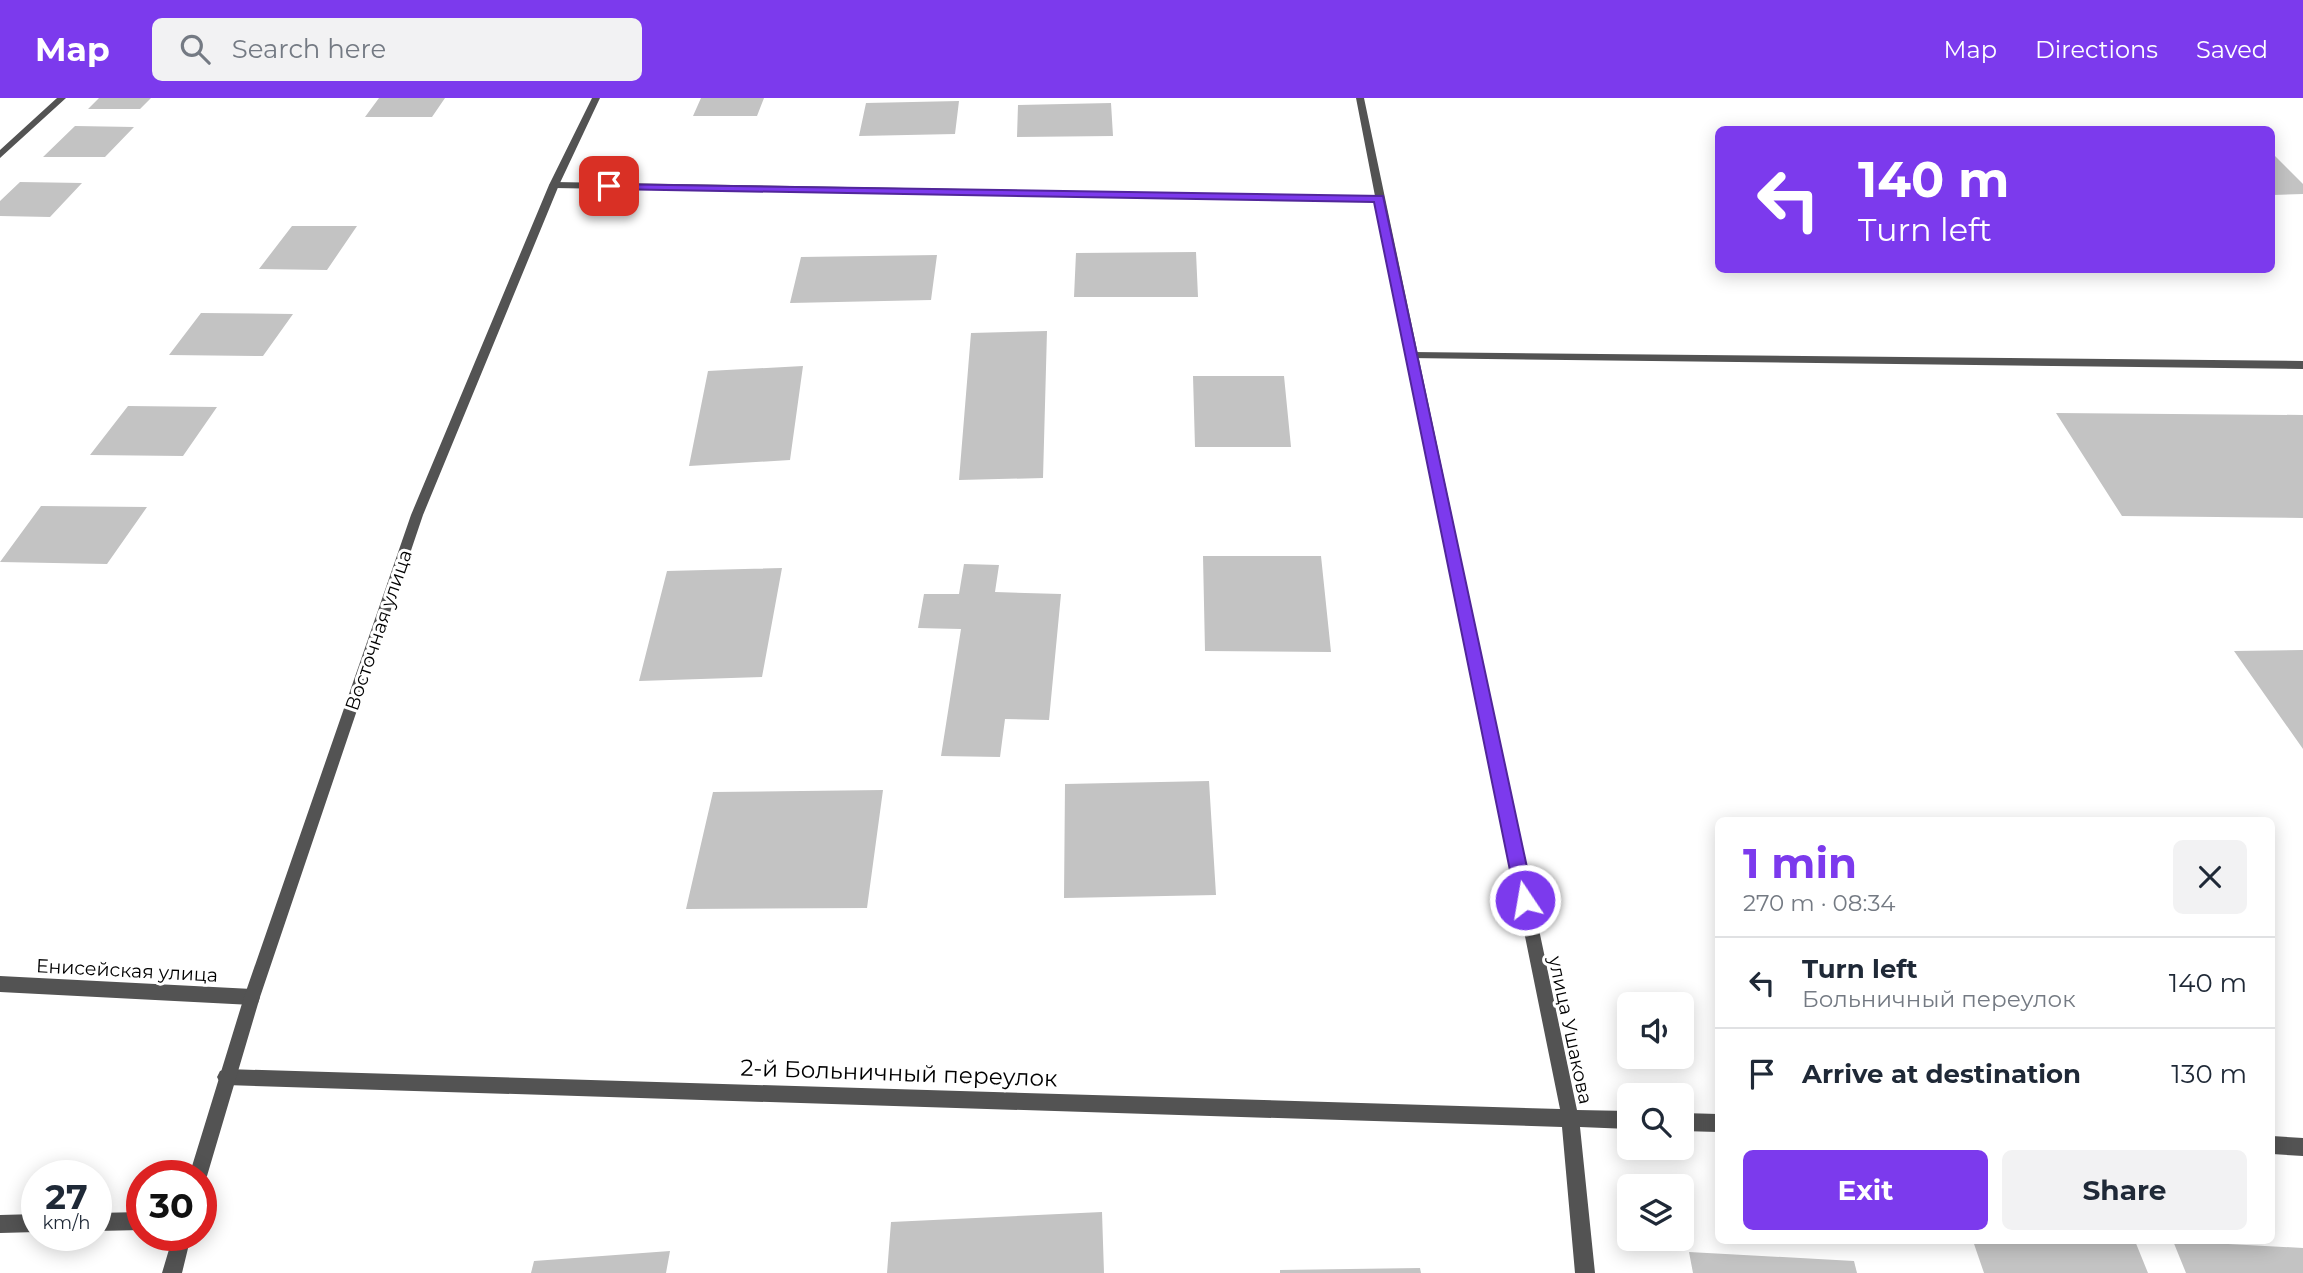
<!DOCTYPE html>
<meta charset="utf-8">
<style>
:root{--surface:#fff;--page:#f2f2f3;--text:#1f2937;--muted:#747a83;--line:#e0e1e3;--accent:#7c3aed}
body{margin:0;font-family:Montserrat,sans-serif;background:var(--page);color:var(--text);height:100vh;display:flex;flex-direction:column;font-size:26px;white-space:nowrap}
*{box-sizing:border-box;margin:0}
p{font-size:23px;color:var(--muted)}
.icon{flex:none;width:38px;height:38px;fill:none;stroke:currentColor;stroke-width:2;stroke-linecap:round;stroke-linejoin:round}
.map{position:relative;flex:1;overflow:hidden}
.drawer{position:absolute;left:1715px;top:719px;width:560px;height:427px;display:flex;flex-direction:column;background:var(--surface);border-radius:10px;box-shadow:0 4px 18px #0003}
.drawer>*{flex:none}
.top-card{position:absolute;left:1715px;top:28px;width:560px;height:147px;border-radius:10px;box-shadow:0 4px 18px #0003;background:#7c3aed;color:#fff;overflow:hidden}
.controls{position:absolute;left:1617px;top:894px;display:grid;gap:14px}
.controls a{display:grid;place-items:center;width:77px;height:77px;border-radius:10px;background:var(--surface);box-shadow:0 4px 18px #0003;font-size:35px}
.speed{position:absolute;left:21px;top:1062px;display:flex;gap:14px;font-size:35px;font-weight:700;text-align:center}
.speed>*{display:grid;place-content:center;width:91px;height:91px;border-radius:50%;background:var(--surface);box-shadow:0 4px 18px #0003;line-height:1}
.speed small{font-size:18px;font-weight:400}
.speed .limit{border:10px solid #d22;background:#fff;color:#111}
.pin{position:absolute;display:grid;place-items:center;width:60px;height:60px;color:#fff;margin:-30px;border-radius:14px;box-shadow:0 4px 10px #0006}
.me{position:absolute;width:77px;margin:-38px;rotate:348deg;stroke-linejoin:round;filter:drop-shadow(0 0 5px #0008)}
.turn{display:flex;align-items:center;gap:24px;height:147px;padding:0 28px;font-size:32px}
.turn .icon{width:91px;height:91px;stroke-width:2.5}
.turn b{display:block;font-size:49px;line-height:60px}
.round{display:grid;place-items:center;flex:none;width:74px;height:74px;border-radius:10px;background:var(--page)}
.head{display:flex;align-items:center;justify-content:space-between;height:119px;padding:0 28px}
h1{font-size:42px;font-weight:700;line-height:52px;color:var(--accent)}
.cta{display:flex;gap:14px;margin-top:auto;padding:14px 28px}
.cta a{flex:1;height:80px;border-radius:10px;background:var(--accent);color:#fff;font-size:28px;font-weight:700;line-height:80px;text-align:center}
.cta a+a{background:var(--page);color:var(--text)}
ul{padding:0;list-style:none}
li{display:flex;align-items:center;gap:21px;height:91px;padding:0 28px;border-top:2px solid var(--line)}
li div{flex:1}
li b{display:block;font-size:26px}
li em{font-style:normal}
header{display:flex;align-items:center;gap:42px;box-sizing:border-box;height:98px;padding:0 35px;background:var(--accent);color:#fff}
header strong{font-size:33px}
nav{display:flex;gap:38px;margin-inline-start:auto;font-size:24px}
.search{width:490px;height:63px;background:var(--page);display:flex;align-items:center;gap:18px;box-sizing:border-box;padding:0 24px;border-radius:10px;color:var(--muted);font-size:26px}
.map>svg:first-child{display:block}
.building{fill:#c3c3c3}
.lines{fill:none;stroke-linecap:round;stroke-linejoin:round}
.service{fill:#535353;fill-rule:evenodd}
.minor{fill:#535353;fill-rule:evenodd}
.tertiary{fill:#535353;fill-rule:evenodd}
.route{fill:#7c3aed;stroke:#51269a;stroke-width:2}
.labels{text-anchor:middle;stroke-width:6;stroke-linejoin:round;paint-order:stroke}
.street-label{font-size:19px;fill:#000;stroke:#fff}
.near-street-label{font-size:23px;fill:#000;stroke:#fff}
</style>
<header>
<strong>Map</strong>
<div class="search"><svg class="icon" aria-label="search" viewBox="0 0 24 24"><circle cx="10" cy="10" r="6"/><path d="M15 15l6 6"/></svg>Search here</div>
<nav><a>Map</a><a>Directions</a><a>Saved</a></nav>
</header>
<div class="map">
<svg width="2303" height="1175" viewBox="0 0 2303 1175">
<rect width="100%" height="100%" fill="#fff"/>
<path class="building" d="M 99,0 L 151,0 L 140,11 L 88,11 Z
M 379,0 L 445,0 L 432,19 L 365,19 Z
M 701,0 L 764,0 L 757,18 L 693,18 Z
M 959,3 L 955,36 L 859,38 L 866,5 Z
M 1111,5 L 1113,38 L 1017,39 L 1018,7 Z
M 75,28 L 134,29 L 105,59 L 43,59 Z
M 2272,55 L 2303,86 L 2303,96 L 2272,97 Z
M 20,84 L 82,85 L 50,119 L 0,118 L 0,103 Z
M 292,128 L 357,128 L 327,172 L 259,171 Z
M 1196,154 L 1198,199 L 1074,199 L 1076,155 Z
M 937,157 L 931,202 L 790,205 L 801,159 Z
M 201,215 L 293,216 L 263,258 L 169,257 Z
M 1047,233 L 1043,380 L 959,382 L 971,235 Z
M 803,268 L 790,362 L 689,368 L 708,273 Z
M 1193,278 L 1284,278 L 1291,349 L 1195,349 Z
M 128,308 L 217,309 L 183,358 L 90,357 Z
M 2056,315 L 2303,317 L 2303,420 L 2122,418 Z
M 41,408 L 147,409 L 107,466 L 0,464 Z
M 1203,458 L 1321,458 L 1331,554 L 1205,553 Z
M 964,466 L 999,467 L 995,494 L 1061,496 L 1049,622 L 1005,621 L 1000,659 L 941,658 L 961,531 L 918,530 L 924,496 L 959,496 Z
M 782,470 L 762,579 L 639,583 L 667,473 Z
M 2303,552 L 2303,651 L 2234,553 Z
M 1209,683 L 1216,797 L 1064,800 L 1065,686 Z
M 883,692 L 867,810 L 686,811 L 713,694 Z
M 1102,1114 L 1104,1175 L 887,1175 L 891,1124 Z
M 1973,1143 L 2135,1143 L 2148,1175 L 1984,1175 Z
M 2173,1143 L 2303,1150 L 2303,1175 L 2186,1175 Z
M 670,1153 L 666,1175 L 531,1175 L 534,1163 Z
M 1689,1154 L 1854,1163 L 1857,1175 L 1693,1175 Z
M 1420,1170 L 1421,1175 L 1280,1175 L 1280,1172 Z"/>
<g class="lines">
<path class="service" d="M 1412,254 L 2303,263 L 2303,271 L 1408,260 L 1408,256 Z
M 142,1114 L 142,1132 L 96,1133 L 96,1115 Z
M 37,1116 L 37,1134 L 0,1135 L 0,1117 Z"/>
<path class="minor" d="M 57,0 L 66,0 L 0,60 L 0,52 Z
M 1356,0 L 1364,0 L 1577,1012 L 1629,1013 L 1629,1031 L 1580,1029 L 1595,1175 L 1575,1175 L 1562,1029 L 226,987 L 220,985 L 217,979 L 220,973 L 226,971 L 1560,1011 L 1376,104 L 554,90 L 549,87 L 554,84 L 1375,98 Z
M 0,878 L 252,891 L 258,893 L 260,899 L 258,905 L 252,907 L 0,894 Z
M 1682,1015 L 1718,1016 L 1718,1034 L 1682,1033 Z
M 2272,1038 L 2303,1040 L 2303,1058 L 2272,1056 Z"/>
<path class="tertiary" d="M 592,0 L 600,0 L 559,87 L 423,417 L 260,899 L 207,1078 L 201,1086 L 201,1078 L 189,1078 L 244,899 L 411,417 L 549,87 Z
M 173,1138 L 191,1138 L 182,1175 L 162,1175 Z"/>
</g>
<path class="route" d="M 605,86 L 1383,98 L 1534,802 L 1531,807 L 1525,810 L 1518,807 L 1516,802 L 1374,104 L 609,91 L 604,88 Z"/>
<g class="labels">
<g class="street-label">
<text transform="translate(378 532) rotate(-71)" y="7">Восточная улица</text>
<text transform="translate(127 872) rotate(3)" y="7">Енисейская улица</text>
<text transform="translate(1571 932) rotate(78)" y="7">улица Ушакова</text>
</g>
<g class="near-street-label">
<text transform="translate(899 975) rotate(2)" y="8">2-й Больничный переулок</text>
</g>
</g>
</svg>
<div class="controls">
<a><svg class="icon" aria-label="sound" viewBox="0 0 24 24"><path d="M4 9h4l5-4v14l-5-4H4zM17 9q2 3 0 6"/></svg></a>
<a><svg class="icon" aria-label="search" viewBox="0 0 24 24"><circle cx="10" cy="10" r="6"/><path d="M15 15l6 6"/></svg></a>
<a><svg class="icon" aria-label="layers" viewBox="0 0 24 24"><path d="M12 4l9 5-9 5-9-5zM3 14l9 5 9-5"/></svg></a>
</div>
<div class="speed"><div>27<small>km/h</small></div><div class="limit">30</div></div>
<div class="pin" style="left:609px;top:88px;background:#d93025"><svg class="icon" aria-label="arrive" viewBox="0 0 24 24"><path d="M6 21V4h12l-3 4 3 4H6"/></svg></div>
<svg class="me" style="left:1525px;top:802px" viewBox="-20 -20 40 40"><circle r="17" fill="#7c3aed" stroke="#fff" stroke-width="3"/><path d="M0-11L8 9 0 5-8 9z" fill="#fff"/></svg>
<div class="top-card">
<div class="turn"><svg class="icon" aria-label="left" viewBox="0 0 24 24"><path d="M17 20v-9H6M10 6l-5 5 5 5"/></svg><div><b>140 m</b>Turn left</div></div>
</div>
<section class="drawer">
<div class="head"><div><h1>1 min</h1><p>270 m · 08:34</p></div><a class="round"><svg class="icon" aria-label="close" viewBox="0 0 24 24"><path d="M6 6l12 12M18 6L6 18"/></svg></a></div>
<ul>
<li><svg class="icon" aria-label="left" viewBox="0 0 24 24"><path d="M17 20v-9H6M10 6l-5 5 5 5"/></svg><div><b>Turn left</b><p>Больничный переулок</p></div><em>140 m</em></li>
<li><svg class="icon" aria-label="arrive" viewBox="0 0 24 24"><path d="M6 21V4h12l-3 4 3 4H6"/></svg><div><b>Arrive at destination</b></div><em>130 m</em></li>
</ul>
<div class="cta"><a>Exit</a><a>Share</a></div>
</section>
</div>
